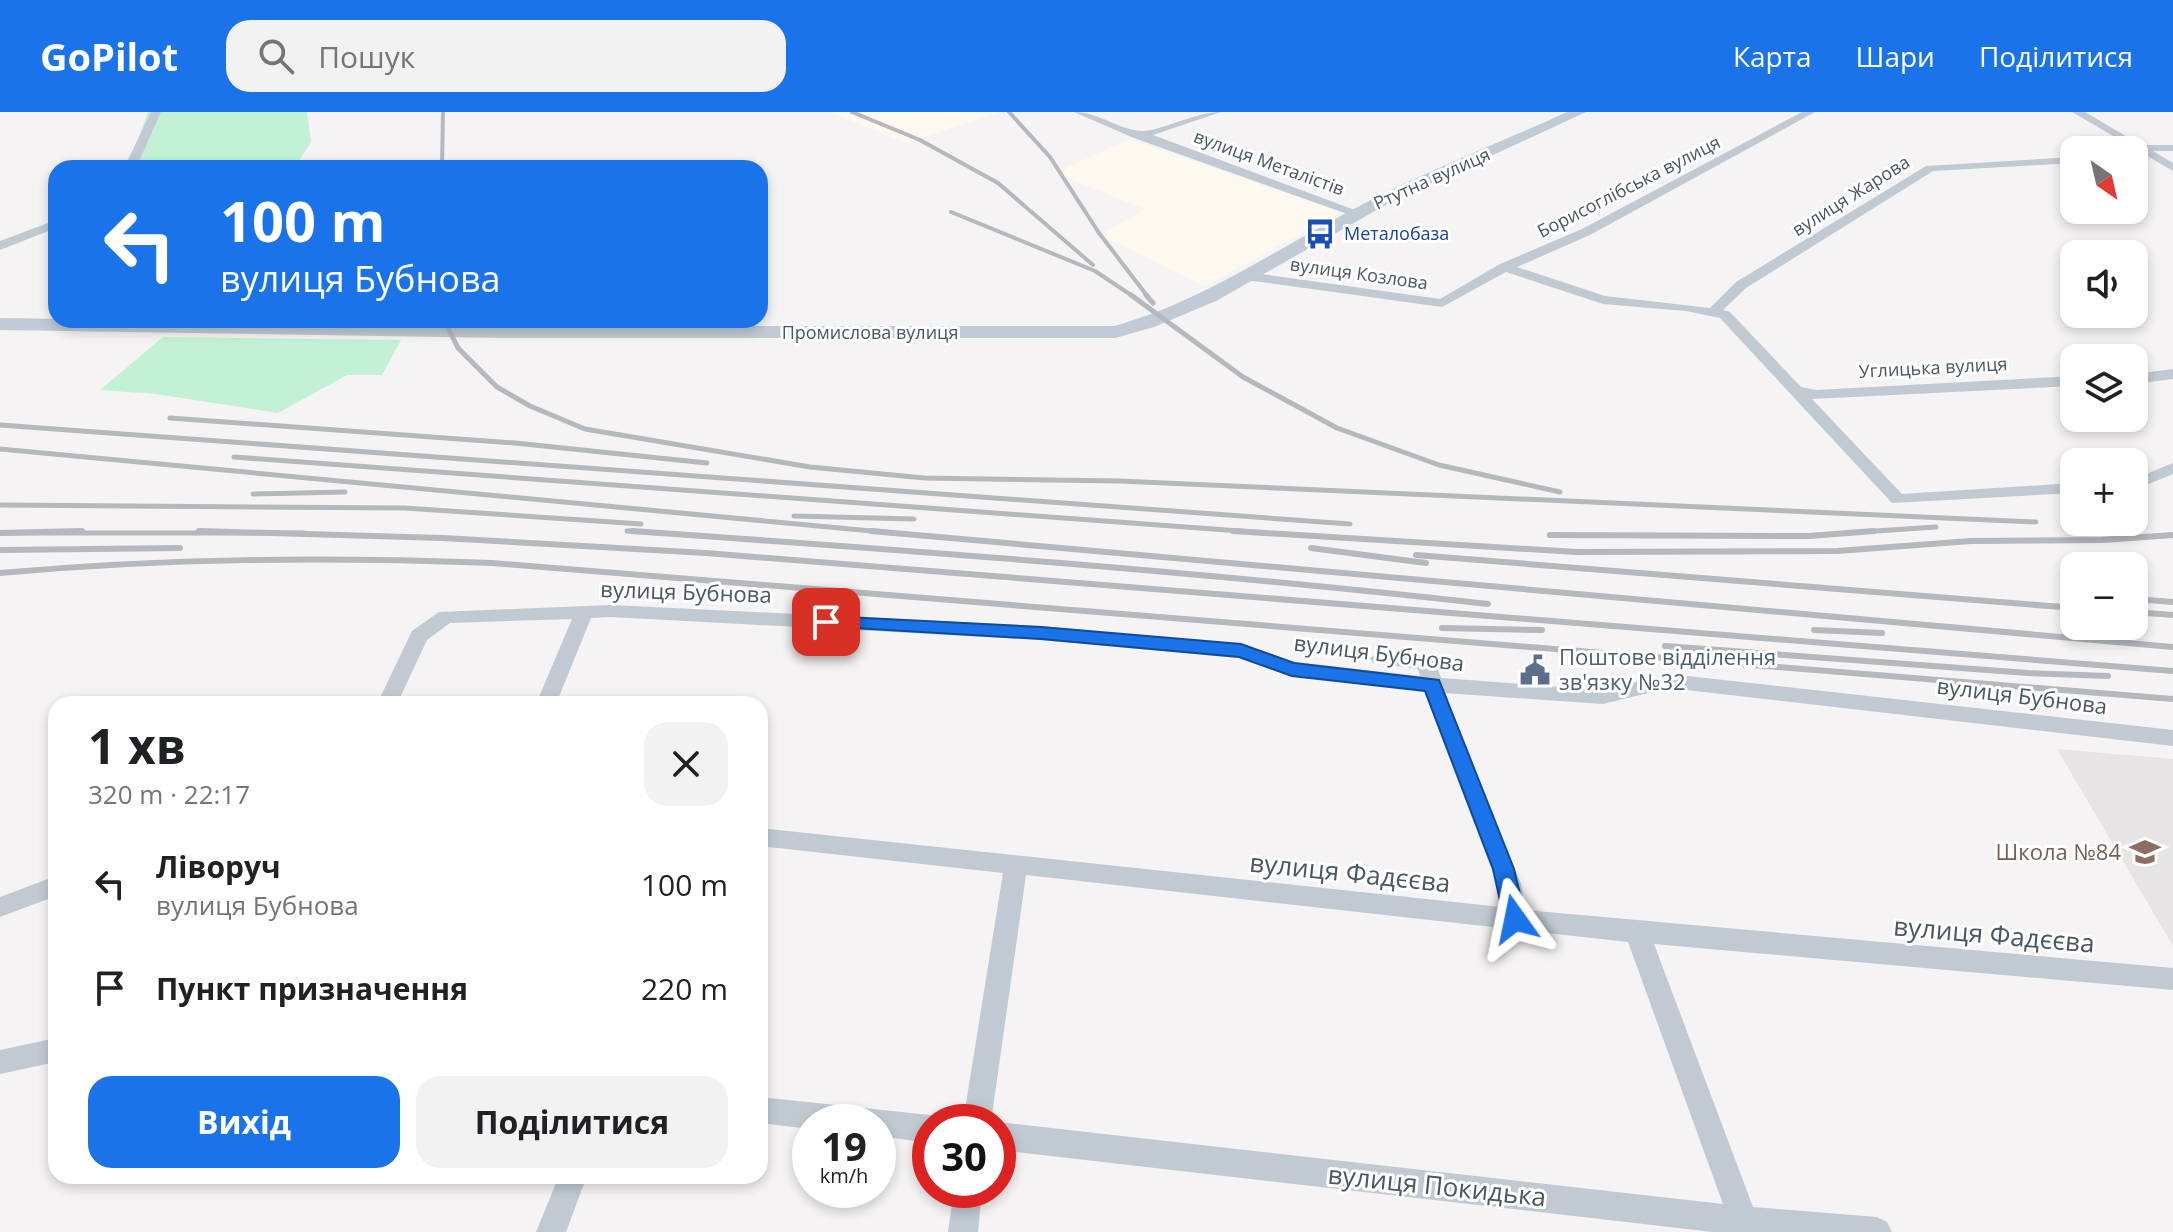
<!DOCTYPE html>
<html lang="uk">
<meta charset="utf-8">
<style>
:root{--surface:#fff;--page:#f2f2f2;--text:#202124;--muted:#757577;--accent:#1a73e8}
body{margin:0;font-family:"Open Sans",sans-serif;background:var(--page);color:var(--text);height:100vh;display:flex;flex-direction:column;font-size:30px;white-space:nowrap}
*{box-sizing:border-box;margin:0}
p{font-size:26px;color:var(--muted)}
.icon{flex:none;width:44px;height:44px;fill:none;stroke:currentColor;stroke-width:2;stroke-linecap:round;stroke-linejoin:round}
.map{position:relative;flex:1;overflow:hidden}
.panel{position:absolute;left:48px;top:584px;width:720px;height:488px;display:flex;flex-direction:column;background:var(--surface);border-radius:24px;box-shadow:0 4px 12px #0003}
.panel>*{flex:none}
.guide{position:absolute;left:48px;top:48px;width:720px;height:168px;border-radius:24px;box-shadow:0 4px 12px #0003;background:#1a73e8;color:#fff;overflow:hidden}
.needle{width:52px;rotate:146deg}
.tools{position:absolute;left:2060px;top:24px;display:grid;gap:16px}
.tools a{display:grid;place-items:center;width:88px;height:88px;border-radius:16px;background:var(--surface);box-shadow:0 4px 12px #0003;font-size:40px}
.speed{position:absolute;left:792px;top:992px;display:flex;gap:16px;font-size:40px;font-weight:700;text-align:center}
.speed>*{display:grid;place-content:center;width:104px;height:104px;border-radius:50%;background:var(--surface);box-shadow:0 4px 12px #0003;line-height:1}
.speed small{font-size:20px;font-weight:400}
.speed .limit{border:12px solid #d22;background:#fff;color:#111}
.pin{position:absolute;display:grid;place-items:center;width:68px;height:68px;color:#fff;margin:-34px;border-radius:16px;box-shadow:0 4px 12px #0006}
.me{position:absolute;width:88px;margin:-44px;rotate:348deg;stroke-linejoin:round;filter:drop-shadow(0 0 6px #0008)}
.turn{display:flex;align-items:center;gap:28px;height:168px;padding:0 40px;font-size:36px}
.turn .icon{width:104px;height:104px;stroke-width:2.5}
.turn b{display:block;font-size:56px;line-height:68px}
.round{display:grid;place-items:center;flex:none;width:84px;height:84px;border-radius:24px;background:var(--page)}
.summary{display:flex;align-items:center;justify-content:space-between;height:136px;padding:0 40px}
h1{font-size:48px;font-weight:700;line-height:60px}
.primary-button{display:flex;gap:16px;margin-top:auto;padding:16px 40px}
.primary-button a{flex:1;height:92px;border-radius:24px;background:var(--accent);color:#fff;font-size:32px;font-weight:700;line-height:92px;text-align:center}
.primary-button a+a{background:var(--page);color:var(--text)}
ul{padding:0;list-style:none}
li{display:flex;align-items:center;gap:24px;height:104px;padding:0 40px}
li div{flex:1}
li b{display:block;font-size:30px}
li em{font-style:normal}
header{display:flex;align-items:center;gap:48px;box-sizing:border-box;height:112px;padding:0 40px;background:var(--accent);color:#fff}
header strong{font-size:38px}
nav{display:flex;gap:44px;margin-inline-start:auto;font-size:28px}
.search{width:560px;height:72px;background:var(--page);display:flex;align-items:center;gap:20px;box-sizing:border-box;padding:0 28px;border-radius:24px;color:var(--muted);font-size:30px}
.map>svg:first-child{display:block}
.commercial{fill:#fdf9ef}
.education{fill:#e6e4e5}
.green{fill:#c3f1d5}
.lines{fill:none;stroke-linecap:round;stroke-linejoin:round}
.street{fill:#c1cad2;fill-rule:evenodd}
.secondary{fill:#c1cbd6;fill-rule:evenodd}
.rail-far2{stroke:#b5b8bd;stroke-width:4}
.rail-far1{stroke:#b5b8bd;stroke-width:5}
.rail{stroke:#b5b8bd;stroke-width:6}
.route{fill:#1a73e8;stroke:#114b97;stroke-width:2}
.labels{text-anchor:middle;stroke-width:6;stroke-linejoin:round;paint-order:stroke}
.far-street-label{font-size:18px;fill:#4a5661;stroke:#fff}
.far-transit-label{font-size:18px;fill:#164399;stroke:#fff;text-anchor:start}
.street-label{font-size:22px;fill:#4a5661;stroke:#fff}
.service-label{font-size:22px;fill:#4e5e75;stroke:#fff;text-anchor:start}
.education-label{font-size:22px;fill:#785e54;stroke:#fff;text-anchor:end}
.near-street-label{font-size:26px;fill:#4a5661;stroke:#fff}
</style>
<header>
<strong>GoPilot</strong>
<div class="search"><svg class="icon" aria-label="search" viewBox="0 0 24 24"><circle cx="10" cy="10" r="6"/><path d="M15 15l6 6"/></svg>Пошук</div>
<nav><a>Карта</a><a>Шари</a><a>Поділитися</a></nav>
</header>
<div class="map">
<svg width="2173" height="1120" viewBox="0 0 2173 1120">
<rect width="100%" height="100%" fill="#f5f3f3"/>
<path class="commercial" d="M 829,0 L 1001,0 L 906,31 Z
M 1129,27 L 1341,100 L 1205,174 L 1100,123 L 1145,97 L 1055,61 Z"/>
<path class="education" d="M 2057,637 L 2173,647 L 2173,834 Z"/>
<path class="green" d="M 148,0 L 307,0 L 311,30 L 294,56 L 216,56 L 205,51 L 129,51 Z
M 163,225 L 401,228 L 382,263 L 347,263 L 278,301 L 156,282 L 100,278 Z"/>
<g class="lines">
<path class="street" d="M 151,0 L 161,0 L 136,56 L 124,56 Z
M 1074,0 C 1098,0 1117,17 1141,19 C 1159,20 1195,0 1221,0 L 1153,23 L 1363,101 L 1353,104 L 1134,26 Z
M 1802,0 L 1815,0 L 1590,123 L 1517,155 L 1605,184 L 1710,196 L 1736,170 L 1926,54 L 2074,45 L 2074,51 L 1933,59 L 1746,176 L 1723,198 L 1730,200 L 1801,275 L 1816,278 L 2074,264 L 2074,274 L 1812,287 L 1902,382 L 2074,371 L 2074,381 L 1892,391 L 1720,206 L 1686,199 L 1603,192 L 1506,160 L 1442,195 L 1246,168 L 1239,164 L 1246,160 L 1440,187 L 1500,152 L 1582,117 Z
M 2072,0 L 2085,0 L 2141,33 L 2173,33 L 2173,39 L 2153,39 L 2173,51 L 2173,59 Z
M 56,108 L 56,116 L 0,138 L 0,129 Z
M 491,208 L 505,208 L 511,220 L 509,223 L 499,223 Z
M 2173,257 L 2173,267 L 2134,272 L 2134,262 Z
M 2173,351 L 2173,362 L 2134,378 L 2134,367 Z
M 611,493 L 1041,514 L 1241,532 L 1294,550 L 1420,564 L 1418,557 L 1373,551 L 1370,546 L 1380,539 L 1434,546 L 1441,566 L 1603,578 L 1669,562 L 2173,618 L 2173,634 L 1669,576 L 1603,592 L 1445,581 L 1521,772 L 1525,798 L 2173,856 L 2173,878 L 1654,832 L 1753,1095 L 1877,1105 L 1887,1110 L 1892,1120 L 1713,1120 L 998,1038 L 998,1010 L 1723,1092 L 1628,830 L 1026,763 L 991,1010 L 963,1010 L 1003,761 L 760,734 L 760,716 L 1501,795 L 1497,772 L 1424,579 L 1292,564 L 1239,546 L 1041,528 L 611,505 L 591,506 L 556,592 L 536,592 L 572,507 L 450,511 L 427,528 L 397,592 L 377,592 L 412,519 L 439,500 Z
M 56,764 L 56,784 L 0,805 L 0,785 Z
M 56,926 L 56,950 L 0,962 L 0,938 Z
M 760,985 L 930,1003 L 941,1010 L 930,1010 L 930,1031 L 878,1024 L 878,1010 L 810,1010 L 810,1017 L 760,1011 Z
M 559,1064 L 587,1064 L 566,1120 L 536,1120 Z
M 954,1078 L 982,1078 L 978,1120 L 948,1120 Z"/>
<path class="secondary" d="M 1567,0 L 1586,0 L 1389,91 L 1216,189 L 1154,215 L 1115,226 L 504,226 L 0,218 L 0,206 L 504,214 L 1114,214 C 1200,190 1272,140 1350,99 C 1420,61 1495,33 1567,0 Z"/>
<path class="rail-far2" d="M 852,0 L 920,28 L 998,71 L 1093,153
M 1009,0 L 1050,45 L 1099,121 L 1148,185
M 442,56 L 443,0
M 951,100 L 1095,159 L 1134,185"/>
<path class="rail-far1" d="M 1131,183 L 1243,265 L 1337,316 L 1439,353 L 1560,380
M 1146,183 L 1153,191
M 444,208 L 458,236 L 497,275 L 530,294 L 585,317 L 810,355 L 924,366 L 1119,369 L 2036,410
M 170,306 L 515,331 L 707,351
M 0,313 L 1350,412
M 0,337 L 893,421
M 234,345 L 1267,421
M 253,382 L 345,380
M 0,393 L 405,396 L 641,412
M 794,404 L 914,407
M 627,419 L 661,421
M 0,421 L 304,421
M 1846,421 L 1936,415"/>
<path class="rail" d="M 199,419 L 442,426 L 706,441 L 2173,559
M 632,419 C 918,439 1203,460 1488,492
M 871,419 L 2173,535
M 1233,419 L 1577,440 L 1837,439 L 1971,429 L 2102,428 L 2173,423
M 0,421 L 82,419
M 1550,423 L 1809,424 L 1874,419
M 1311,436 L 1426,451
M 0,438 L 180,436
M 1416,443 L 2074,496
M 0,461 C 167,446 325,445 492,451 L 2173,587
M 2134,487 L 2173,490
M 2134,500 L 2173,503
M 1442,516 L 1542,518
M 1814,518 L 1882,521
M 1665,534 L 2028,561 L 2108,564"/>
</g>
<path class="route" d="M 826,504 L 1041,515 L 1241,532 L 1294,551 L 1439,568 L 1514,757 L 1526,807 L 1523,814 L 1515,816 L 1508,814 L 1504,807 L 1493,757 L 1425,579 L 1292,564 L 1239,545 L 1041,527 L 820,514 L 817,510 L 820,506 Z"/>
<defs>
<g id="bus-bare" transform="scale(2.4)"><path d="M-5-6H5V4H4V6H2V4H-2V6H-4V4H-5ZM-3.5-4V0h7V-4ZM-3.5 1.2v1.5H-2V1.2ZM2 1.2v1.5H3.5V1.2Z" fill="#1a4fb4" stroke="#fff" stroke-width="2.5" paint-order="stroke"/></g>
<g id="civic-bare" transform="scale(2.4)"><path d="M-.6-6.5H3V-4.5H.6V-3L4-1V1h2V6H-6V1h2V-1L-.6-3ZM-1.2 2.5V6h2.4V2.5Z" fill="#5c6f8a" stroke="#fff" stroke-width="2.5" paint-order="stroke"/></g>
<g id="school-bare" transform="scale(2.4)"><path d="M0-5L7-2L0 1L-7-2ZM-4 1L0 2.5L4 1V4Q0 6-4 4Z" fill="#8d6e63" stroke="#fff" stroke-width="2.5" paint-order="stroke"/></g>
</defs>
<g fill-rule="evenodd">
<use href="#bus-bare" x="1320" y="122"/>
<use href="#civic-bare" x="1535" y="558"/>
<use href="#school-bare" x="2145" y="740"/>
</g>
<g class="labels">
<g class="far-street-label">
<text transform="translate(1269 51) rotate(20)" y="6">вулиця Металістів</text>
<text transform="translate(1432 67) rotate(-24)" y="6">Ртутна вулиця</text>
<text transform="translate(1629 75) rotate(-27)" y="6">Борисоглібська вулиця</text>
<text transform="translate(1851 84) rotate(-32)" y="6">вулиця Жарова</text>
<text transform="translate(1359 162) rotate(8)" y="6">вулиця Козлова</text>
<text x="870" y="227">Промислова вулиця</text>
<text transform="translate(1933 256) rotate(-3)" y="6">Углицька вулиця</text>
</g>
<g class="far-transit-label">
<text x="1344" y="128">Металобаза</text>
</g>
<g class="street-label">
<text transform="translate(686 480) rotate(2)" y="8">вулиця Бубнова</text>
<text transform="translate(1379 541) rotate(7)" y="8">вулиця Бубнова</text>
<text transform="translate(2022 584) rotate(7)" y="8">вулиця Бубнова</text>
</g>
<g class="service-label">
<text x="1559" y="553">Поштове відділення<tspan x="1559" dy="25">зв'язку №32</tspan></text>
</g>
<g class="education-label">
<text x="2121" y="748">Школа №84</text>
</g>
<g class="near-street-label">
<text transform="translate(1350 761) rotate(6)" y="9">вулиця Фадєєва</text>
<text transform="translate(1994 823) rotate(5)" y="9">вулиця Фадєєва</text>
<text transform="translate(1437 1074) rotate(6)" y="9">вулиця Покидька</text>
</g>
</g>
</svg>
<div class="tools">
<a><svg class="needle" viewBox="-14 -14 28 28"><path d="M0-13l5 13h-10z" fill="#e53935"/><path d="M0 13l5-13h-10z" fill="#757577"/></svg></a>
<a><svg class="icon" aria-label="sound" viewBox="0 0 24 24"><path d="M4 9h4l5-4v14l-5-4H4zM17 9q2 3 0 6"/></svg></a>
<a><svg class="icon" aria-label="layers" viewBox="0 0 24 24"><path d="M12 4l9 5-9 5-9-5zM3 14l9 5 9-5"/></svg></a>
<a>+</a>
<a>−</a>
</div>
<div class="speed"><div>19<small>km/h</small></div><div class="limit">30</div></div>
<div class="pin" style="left:826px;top:510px;background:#d93025"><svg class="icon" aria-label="arrive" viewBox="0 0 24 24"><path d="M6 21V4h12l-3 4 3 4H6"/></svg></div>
<svg class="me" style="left:1515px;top:807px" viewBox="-20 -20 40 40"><path d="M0-17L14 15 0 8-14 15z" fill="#1a73e8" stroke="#fff" stroke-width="4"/></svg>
<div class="guide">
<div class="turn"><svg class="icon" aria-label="left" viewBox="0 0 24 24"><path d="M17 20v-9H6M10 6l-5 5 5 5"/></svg><div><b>100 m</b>вулиця Бубнова</div></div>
</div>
<section class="panel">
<div class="summary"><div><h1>1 хв</h1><p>320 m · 22:17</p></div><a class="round"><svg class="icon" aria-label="close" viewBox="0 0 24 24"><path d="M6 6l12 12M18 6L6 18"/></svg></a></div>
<ul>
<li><svg class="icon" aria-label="left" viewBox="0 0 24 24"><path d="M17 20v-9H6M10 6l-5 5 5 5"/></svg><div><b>Ліворуч</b><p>вулиця Бубнова</p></div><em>100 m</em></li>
<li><svg class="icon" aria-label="arrive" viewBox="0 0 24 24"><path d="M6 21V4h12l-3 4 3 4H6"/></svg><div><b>Пункт призначення</b></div><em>220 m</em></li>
</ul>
<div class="primary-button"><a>Вихід</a><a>Поділитися</a></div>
</section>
</div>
